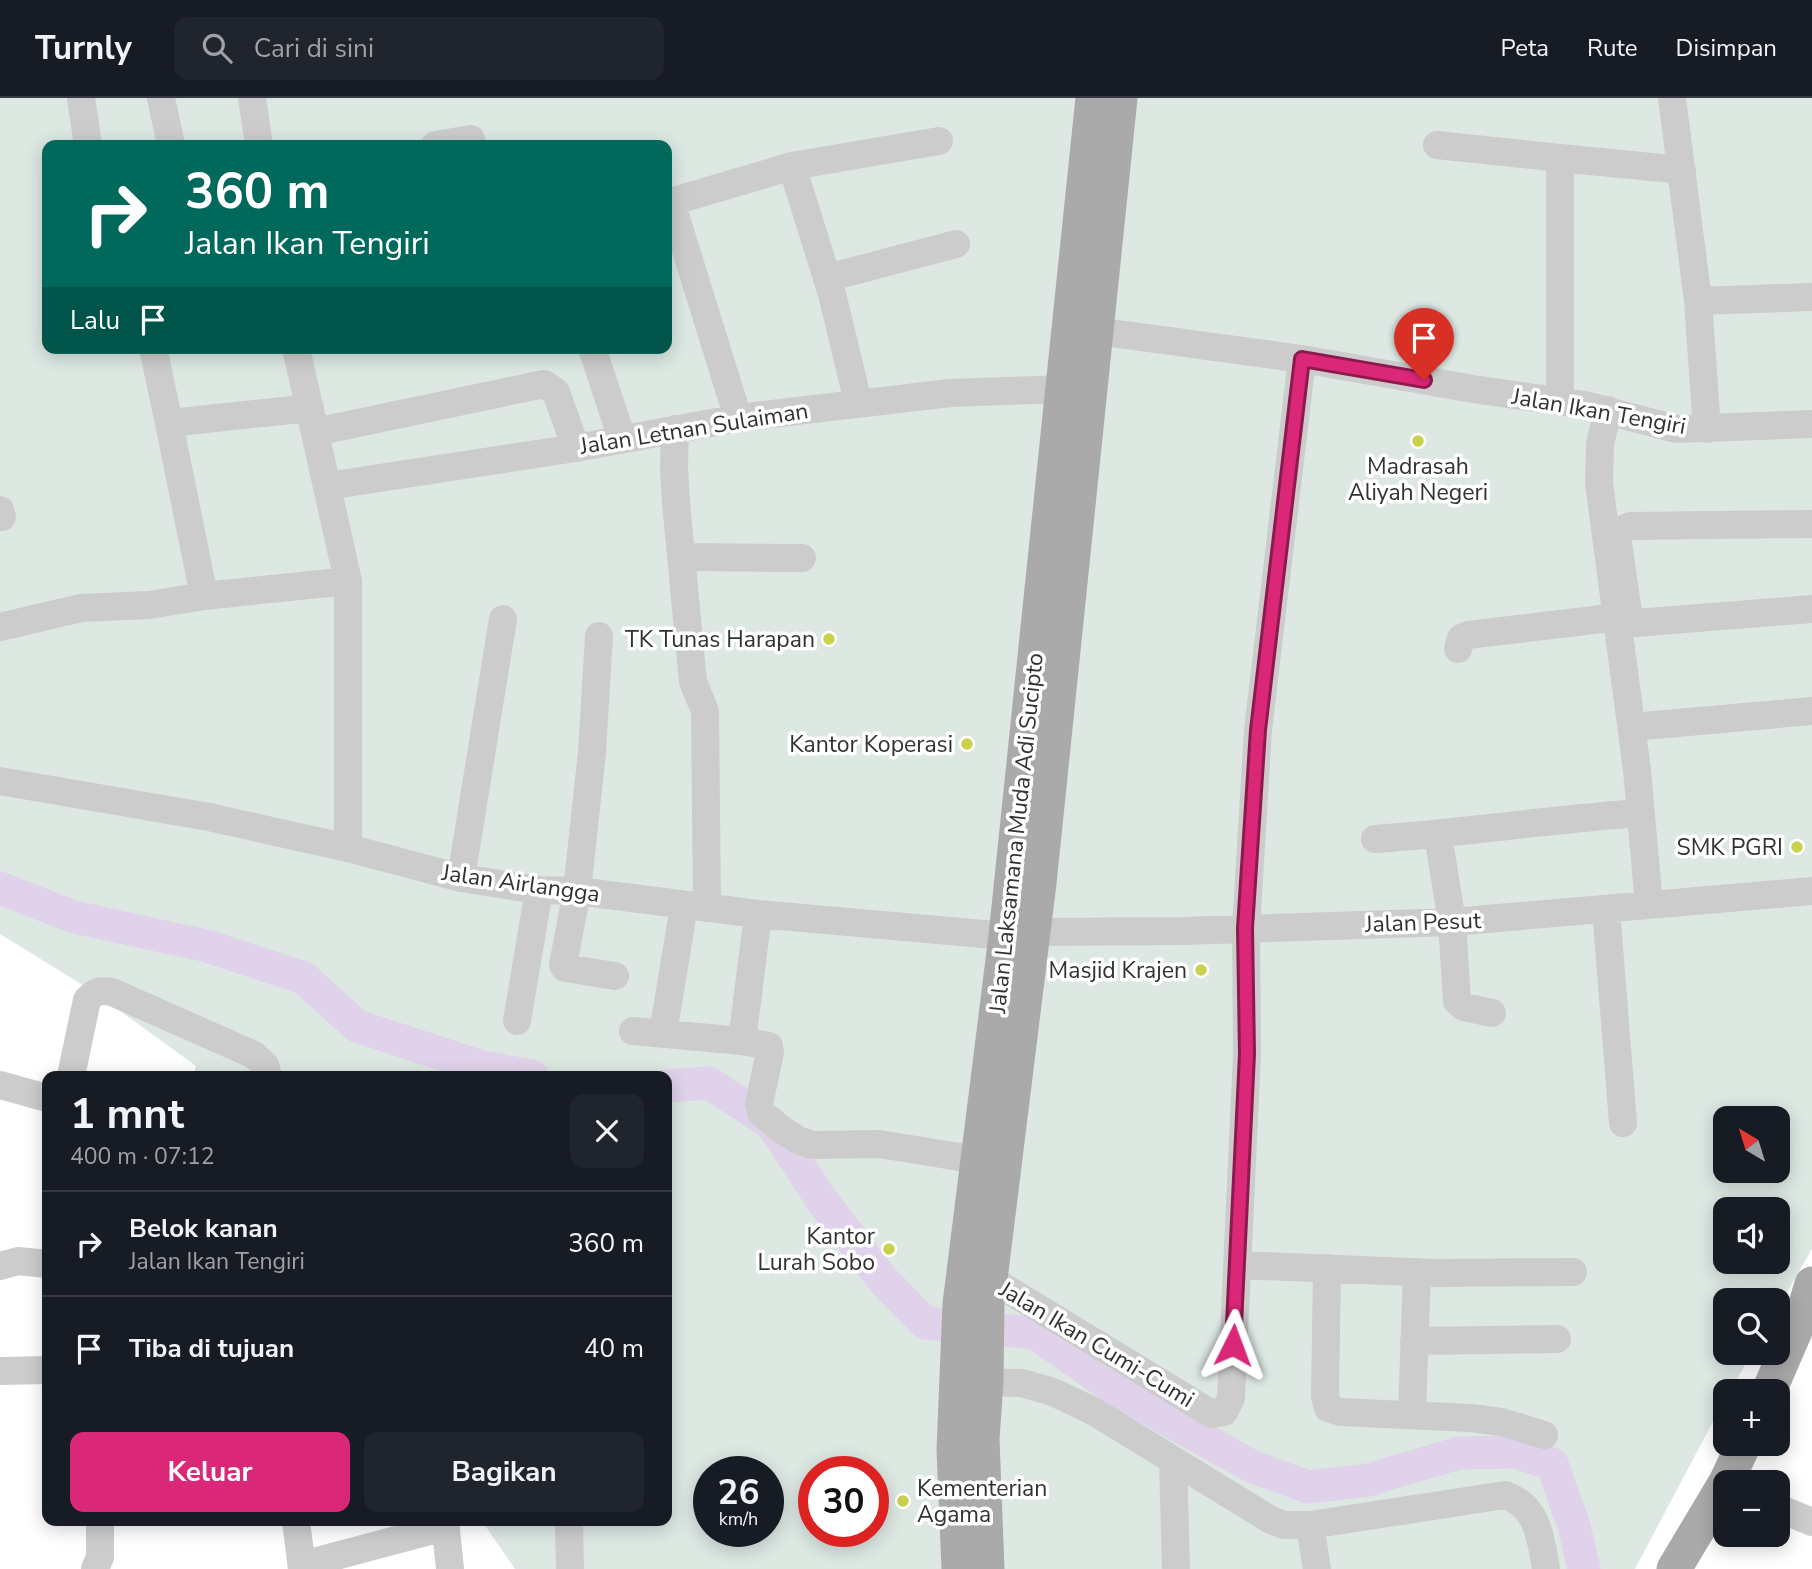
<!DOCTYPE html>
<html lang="id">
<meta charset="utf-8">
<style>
:root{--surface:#171b24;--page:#20242c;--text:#f1f3f6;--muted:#9ea1a6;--line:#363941;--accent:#db2777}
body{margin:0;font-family:"Nunito Sans",sans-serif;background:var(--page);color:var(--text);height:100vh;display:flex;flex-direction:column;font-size:26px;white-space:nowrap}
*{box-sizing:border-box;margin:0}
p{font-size:23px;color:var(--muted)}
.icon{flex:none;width:38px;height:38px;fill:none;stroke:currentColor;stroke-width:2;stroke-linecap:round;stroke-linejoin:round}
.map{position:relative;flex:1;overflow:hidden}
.side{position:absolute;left:42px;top:973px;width:630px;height:455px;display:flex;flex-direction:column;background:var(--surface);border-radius:14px;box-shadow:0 4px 18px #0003}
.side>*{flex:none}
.top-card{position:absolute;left:42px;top:42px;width:630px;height:214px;border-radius:14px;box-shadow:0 4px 18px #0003;background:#00695c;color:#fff;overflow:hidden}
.needle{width:46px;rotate:322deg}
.buttons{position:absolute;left:1713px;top:1008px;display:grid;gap:14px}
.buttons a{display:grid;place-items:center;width:77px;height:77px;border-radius:14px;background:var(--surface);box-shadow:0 4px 18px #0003;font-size:35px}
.speed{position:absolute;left:693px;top:1358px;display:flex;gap:14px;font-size:35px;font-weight:700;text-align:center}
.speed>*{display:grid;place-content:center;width:91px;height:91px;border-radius:50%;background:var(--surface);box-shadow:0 4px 18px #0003;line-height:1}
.speed small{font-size:18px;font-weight:400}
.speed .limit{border:10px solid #d22;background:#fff;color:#111}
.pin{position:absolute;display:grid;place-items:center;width:60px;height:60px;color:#fff;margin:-72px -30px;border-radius:50% 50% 50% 0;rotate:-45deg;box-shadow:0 0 7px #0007}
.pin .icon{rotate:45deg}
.me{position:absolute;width:77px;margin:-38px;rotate:3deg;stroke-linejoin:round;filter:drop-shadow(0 0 5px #0008)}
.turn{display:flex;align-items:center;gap:24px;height:147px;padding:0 28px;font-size:32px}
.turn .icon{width:91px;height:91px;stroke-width:2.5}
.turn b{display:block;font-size:49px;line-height:60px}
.then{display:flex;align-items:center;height:66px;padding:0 28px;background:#0003;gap:14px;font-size:26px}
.round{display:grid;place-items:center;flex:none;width:74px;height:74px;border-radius:14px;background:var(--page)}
.overview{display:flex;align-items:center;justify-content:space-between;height:119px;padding:0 28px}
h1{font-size:42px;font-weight:700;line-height:52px}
.action{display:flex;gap:14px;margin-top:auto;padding:14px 28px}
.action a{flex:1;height:80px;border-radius:14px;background:var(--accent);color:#fff;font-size:28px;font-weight:700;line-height:80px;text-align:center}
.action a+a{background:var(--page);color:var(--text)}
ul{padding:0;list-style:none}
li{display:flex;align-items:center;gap:21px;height:105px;padding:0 28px;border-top:2px solid var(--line)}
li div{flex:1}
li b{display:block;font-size:26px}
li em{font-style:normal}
header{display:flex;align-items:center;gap:42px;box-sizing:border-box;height:98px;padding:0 35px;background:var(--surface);border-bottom:2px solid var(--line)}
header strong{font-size:33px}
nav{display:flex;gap:38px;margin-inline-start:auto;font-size:24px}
.search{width:490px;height:63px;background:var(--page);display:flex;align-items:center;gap:18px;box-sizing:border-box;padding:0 24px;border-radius:14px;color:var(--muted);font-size:26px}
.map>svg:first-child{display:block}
.green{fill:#dde8e3;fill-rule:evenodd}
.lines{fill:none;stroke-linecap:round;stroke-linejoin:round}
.river{stroke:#dfd2ea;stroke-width:33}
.minor{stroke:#ccc;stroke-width:28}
.major{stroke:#aaa;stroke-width:35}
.route-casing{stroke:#8e194d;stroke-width:18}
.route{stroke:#db2777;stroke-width:12}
.poi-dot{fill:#c8d24c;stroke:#fff;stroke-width:2.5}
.labels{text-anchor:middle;stroke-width:7;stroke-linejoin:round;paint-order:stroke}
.street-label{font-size:23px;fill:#323232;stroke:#fff}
.poi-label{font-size:23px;fill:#323232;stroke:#fff;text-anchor:end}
</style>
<header>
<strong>Turnly</strong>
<div class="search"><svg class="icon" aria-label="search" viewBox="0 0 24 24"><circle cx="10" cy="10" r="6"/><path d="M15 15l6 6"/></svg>Cari di sini</div>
<nav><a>Peta</a><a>Rute</a><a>Disimpan</a></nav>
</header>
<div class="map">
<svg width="1812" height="1471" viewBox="0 0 1812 1471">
<rect width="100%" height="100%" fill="#fff"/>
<path class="green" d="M 0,0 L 1812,0 L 1812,1151 L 1778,1210 L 1778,1202 L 1726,1202 L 1726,1255 L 1752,1255 L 1730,1293 L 1726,1293 L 1725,1301 L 1635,1471 L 515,1471 L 482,1423 L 667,1423 L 667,978 L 193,978 L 196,968 L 94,894 L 0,836 ZM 47,47 L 667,47 L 667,250 L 47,250 ZM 1726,1020 L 1778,1020 L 1778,1073 L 1726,1073 ZM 1726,1111 L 1778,1111 L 1778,1164 L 1726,1164 ZM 709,1374 L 768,1374 L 768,1433 L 709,1433 ZM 814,1374 L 873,1374 L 873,1433 L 814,1433 Z"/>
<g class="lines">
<path class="river" d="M 0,790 L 74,819 L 207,848 L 304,880 L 357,928 L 482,969 L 532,978
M 667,988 L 709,985 L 771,1025 L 821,1101 L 883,1182 L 925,1225 L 1035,1235 L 1122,1296 L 1251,1368 L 1308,1389 L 1368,1382 L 1459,1355 L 1515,1354 L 1552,1366 L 1574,1428 L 1584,1471"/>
<path class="minor" d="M 81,0 L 88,47
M 161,0 L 171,47
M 252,0 L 259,47
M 1672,0 L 1698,203 L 1707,331
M 435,47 L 471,41
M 1437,47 L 1560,60
M 792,68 L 939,43
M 671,104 L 738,320
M 667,105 L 792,68 L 832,196 L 858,304
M 827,180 L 956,146
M 1698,203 L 1812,199
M 1096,233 L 1302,261 L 1473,291 L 1585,307 L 1676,331 L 1812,326
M 153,250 L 169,325
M 296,250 L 348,483 L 348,750
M 592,250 L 622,341
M 1560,303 L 1560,60 L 1682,72
M 310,310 L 169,325 L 204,498 L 348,483
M 1608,312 L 1600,346 L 1599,385 L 1637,672 L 1649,807
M 675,331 L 674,370 L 676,405 L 693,584 L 705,613 L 707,810
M 315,334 L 544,286 L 556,294 L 576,350
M 327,388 L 576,350 L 738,320 L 950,295 L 1063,291
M 0,412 L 2,419
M 1812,426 L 1630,428 L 1620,433 L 1617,439 L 1628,514 L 1635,525 L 1812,511
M 681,459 L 802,460
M 0,529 L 81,510 L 149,507 L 204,498
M 599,538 L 592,654 L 577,793 L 563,867 L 565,870 L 615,878
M 1458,551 L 1461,540 L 1468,537 L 1618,519
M 1632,629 L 1812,613
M 0,683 L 209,719 L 348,750 L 461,780 L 539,792 L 577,793 L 758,816 L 1006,838
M 1438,737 L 1452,824 L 1457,903 L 1464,909 L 1492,915
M 1375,741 C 1464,735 1552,721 1641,715
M 461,780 L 503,521
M 1606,811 L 1623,1025
M 1033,834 L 1183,833 L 1452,824 L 1812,793
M 517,923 L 539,792
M 633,933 L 742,943 L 769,948 L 770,954 L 759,1006 L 761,1015 L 781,1031 L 798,1042 L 812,1047 L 879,1046 L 978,1062
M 663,935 L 684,808
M 742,943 L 758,816
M 71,978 L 87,902 C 95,893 100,892 112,894 L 254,957 L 265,967 L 268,978
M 0,987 L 47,1000
M 1237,1167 L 1436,1175 L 1573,1174
M 0,1168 L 18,1163 L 47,1166
M 1327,1170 L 1325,1298 L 1328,1310 L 1340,1314 L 1471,1320 L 1502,1324 L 1544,1337
M 974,1171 L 1212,1316 L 1224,1314 L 1231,1300 L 1247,956 L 1246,830 L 1258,632 L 1302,261
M 1414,1243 L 1557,1241
M 0,1273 L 47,1272
M 966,1284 L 1022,1285 L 1053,1294 L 1093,1313 L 1271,1422 L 1284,1427 L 1310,1427 L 1505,1397 C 1538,1408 1541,1441 1546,1471
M 1412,1317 L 1417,1174
M 1173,1363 L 1176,1471
M 1778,1410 L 1812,1424
M 296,1423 L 302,1471
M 445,1423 L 450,1471
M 569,1423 L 570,1471
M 1310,1427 L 1317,1471
M 302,1467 L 445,1429
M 95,1471 L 100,1459 L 100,1423"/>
<path class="major" d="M 1769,1293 L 1805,1210 L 1812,1186
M 1726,1384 L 1744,1346
M 959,1471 L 954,1352 L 960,1206 L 1006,838 L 1093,0
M 987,1471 L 982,1341 L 986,1283 L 987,1205 L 1039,785 L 1120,0
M 1674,1471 L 1726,1384"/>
</g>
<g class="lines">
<g class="route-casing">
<path id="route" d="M 1233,1247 L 1247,956 L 1245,830 L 1258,632 L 1302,261 L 1424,282"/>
</g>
<use href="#route" class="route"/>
</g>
<g class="poi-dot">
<circle cx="1418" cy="343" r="7"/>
<circle cx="829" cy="541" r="7"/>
<circle cx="967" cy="646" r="7"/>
<circle cx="1797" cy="749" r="7"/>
<circle cx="1201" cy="872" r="7"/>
<circle cx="889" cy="1151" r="7"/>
<circle cx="903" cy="1403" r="7"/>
</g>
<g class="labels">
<g class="street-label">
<text transform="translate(1599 313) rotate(10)" y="8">Jalan Ikan Tengiri</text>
<text transform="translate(694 330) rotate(-9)" y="8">Jalan Letnan Sulaiman</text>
<text transform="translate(1016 735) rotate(-84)" y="8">Jalan Laksamana Muda Adi Sucipto</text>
<text transform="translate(521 785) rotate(8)" y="8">Jalan Airlangga</text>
<text transform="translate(1423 824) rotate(-2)" y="8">Jalan Pesut</text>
<text transform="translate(1097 1246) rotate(31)" y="8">Jalan Ikan Cumi-Cumi</text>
</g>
<g class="poi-label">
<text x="1418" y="376" text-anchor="middle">Madrasah<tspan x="1418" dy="26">Aliyah Negeri</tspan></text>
<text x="815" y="549">TK Tunas Harapan</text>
<text x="953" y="654">Kantor Koperasi</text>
<text x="1783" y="757">SMK PGRI</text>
<text x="1187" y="880">Masjid Krajen</text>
<text x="875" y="1146">Kantor<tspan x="875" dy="26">Lurah Sobo</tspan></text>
<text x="917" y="1398" text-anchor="start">Kementerian<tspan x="917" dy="26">Agama</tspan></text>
</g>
</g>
</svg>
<div class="buttons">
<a><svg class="needle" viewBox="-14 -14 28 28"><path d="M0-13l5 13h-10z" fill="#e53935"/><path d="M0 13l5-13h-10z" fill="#9ea1a6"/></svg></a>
<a><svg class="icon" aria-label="sound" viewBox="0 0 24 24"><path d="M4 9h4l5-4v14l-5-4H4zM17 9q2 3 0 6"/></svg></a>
<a><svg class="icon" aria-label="search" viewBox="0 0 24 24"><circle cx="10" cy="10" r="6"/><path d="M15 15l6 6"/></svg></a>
<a>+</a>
<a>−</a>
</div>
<div class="speed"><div>26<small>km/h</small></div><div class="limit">30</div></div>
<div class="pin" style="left:1424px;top:282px;background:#d93025"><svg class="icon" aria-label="arrive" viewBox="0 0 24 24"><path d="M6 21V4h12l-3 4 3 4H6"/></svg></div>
<svg class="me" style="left:1233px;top:1247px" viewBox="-20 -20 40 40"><path d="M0-17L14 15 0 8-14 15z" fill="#db2777" stroke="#fff" stroke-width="4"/></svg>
<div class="top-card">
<div class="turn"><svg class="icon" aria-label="right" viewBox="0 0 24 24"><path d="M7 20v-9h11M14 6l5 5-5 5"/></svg><div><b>360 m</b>Jalan Ikan Tengiri</div></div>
<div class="then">Lalu<svg class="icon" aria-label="arrive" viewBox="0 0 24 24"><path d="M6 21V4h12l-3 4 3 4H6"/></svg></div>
</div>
<section class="side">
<div class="overview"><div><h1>1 mnt</h1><p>400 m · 07:12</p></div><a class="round"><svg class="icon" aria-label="close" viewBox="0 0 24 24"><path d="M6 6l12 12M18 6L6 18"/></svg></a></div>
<ul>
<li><svg class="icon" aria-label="right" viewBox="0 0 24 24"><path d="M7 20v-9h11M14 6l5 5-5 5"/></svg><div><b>Belok kanan</b><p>Jalan Ikan Tengiri</p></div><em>360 m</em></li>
<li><svg class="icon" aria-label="arrive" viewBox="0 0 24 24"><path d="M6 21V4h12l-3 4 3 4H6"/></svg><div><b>Tiba di tujuan</b></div><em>40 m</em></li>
</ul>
<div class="action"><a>Keluar</a><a>Bagikan</a></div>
</section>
</div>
